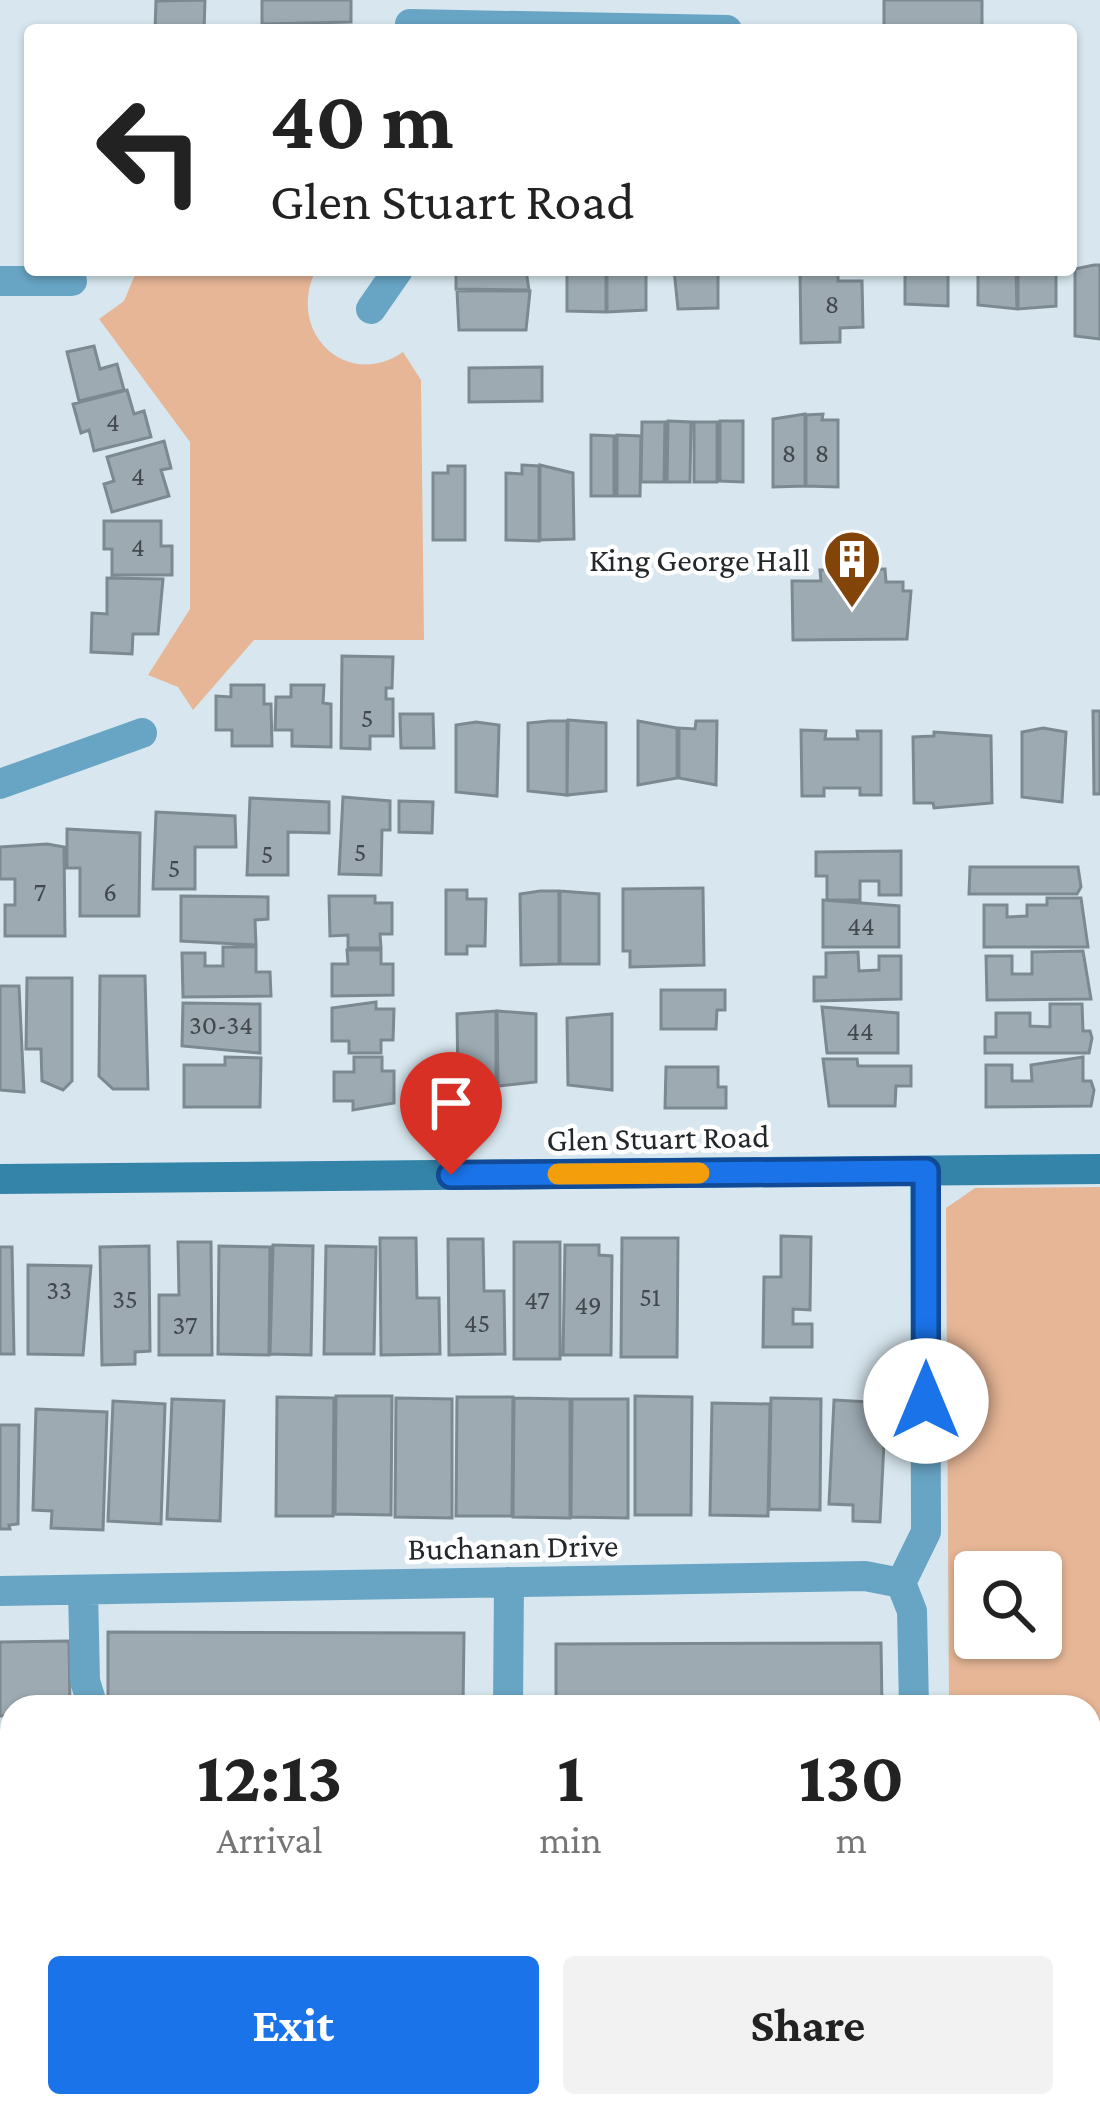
<!DOCTYPE html>
<style>
:root{--surface:#fff;--page:#f2f2f2;--text:#222;--muted:#767676;--accent:#1a73e8}
body{margin:0;font-family:"Crimson Pro",serif;background:var(--page);color:var(--text);height:100vh;display:flex;flex-direction:column;font-size:45px;white-space:nowrap}
*{box-sizing:border-box;margin:0}
p{font-size:39px;color:var(--muted)}
.icon{flex:none;width:66px;height:66px;fill:none;stroke:currentColor;stroke-width:2;stroke-linecap:round;stroke-linejoin:round}
.map{position:relative;flex:1;overflow:hidden}
.sheet{position:absolute;left:0px;top:1695px;width:1101px;height:423px;display:flex;flex-direction:column;background:var(--surface);border-radius:36px 36px 0 0;box-shadow:0 3px 9px #0004}
.sheet>*{flex:none}
.top-card{position:absolute;left:24px;top:24px;width:1053px;height:252px;border-radius:12px;box-shadow:0 3px 9px #0004;background:#fff;color:var(--text);overflow:hidden}
.controls{position:absolute;left:954px;top:1551px;display:grid;gap:24px}
.controls a{display:grid;place-items:center;width:108px;height:108px;border-radius:12px;background:var(--surface);box-shadow:0 3px 9px #0004;font-size:60px}
.pin{position:absolute;display:grid;place-items:center;width:102px;height:102px;color:#fff;margin:-123px -51px;border-radius:50% 50% 50% 0;rotate:-45deg;box-shadow:0 0 12px #0007}
.pin .icon{rotate:45deg}
.me{position:absolute;width:132px;margin:-66px;rotate:0deg;stroke-linejoin:round;filter:drop-shadow(0 0 9px #0008)}
.turn{display:flex;align-items:center;gap:42px;height:252px;padding:0 48px;font-size:54px}
.turn .icon{width:156px;height:156px;stroke-width:2.5}
.turn b{display:block;font-size:84px;line-height:102px}
.eta{display:flex;justify-content:space-evenly;align-items:center;height:204px;text-align:center}
.eta b{font-size:72px;font-weight:700;line-height:84px}
.button{display:flex;gap:24px;margin-top:auto;padding:24px 48px}
.button a{flex:1;height:138px;border-radius:12px;background:var(--accent);color:#fff;font-size:48px;font-weight:700;line-height:138px;text-align:center}
.button a+a{background:var(--page);color:var(--text)}
.map>svg:first-child{display:block}
.green{fill:#e6b696;fill-rule:evenodd}
.building{fill:#9daab2;stroke:#7c8990;stroke-width:3}
.lines{fill:none;stroke-linecap:round;stroke-linejoin:round}
.lane{stroke:#68a5c4;stroke-width:21}
.street{stroke:#68a5c4;stroke-width:30}
.secondary{stroke:#3483a8;stroke-width:30}
.route-casing{stroke:#114b97;stroke-width:30}
.route{stroke:#1a73e8;stroke-width:21}
.slow{stroke:#f59e0b;stroke-width:21}
.labels{text-anchor:middle;stroke-width:9;stroke-linejoin:round;paint-order:stroke}
.number-label{font-size:27px;fill:#42484d}
.poi-label{font-size:33px;fill:#23282b;stroke:#fff;text-anchor:end}
.street-label{font-size:33px;fill:#23282b;stroke:#fff}
</style>
<div class="map">
<svg width="1100" height="2117" viewBox="0 0 1100 2117">
<rect width="100%" height="100%" fill="#d8e7ef"/>
<path class="green" d="M 137,270 L 316,270 C 285,332 347,391 403,352 L 421,380 L 424,640 L 254,640 L 193,710 L 178,687 L 148,675 L 190,609 L 190,442 L 99,319 L 124,301 Z
M 1100,1187 L 1100,1865 L 1089,1865 L 1089,1707 L 949,1707 L 946,1208 L 975,1188 ZM 1041,1572 L 1041,1638 L 975,1638 L 975,1572 Z"/>
<path class="building" d="M 205,0 L 204,30 L 155,30 L 156,1 Z
M 262,0 L 351,0 L 351,22 L 262,24 Z
M 884,0 L 982,0 L 982,26 L 884,26 Z
M 1094,265 L 1100,265 L 1100,339 L 1075,336 L 1075,269 Z
M 526,270 L 529,290 L 456,289 L 456,271 Z
M 567,270 L 606,270 L 606,312 L 567,311 Z
M 607,270 L 646,270 L 646,310 L 607,312 Z
M 674,270 L 718,270 L 718,308 L 678,309 Z
M 800,270 L 838,270 L 838,281 L 862,281 L 863,327 L 840,328 L 840,342 L 801,343 Z
M 905,270 L 948,270 L 948,306 L 905,304 Z
M 978,270 L 1016,270 L 1017,309 L 978,305 Z
M 1018,270 L 1056,270 L 1056,306 L 1018,309 Z
M 457,291 L 530,291 L 526,330 L 459,330 Z
M 94,346 L 100,369 L 117,364 L 124,390 L 79,401 L 67,352 Z
M 542,367 L 542,401 L 469,402 L 469,368 Z
M 127,390 L 134,414 L 144,411 L 151,437 L 94,451 L 89,430 L 81,433 L 73,404 Z
M 805,414 L 805,486 L 773,487 L 773,419 Z
M 823,414 L 822,420 L 838,420 L 838,487 L 806,486 L 806,415 Z
M 668,421 L 691,422 L 690,482 L 667,482 Z
M 720,421 L 743,421 L 743,482 L 720,481 Z
M 642,422 L 665,422 L 664,482 L 641,482 Z
M 694,422 L 717,422 L 717,482 L 694,482 Z
M 591,435 L 614,436 L 614,496 L 591,496 Z
M 617,435 L 641,436 L 640,496 L 617,496 Z
M 164,441 L 171,468 L 161,470 L 169,496 L 112,512 L 104,484 L 114,481 L 107,457 Z
M 522,465 L 539,466 L 539,541 L 506,540 L 506,473 L 522,474 Z
M 540,465 L 573,473 L 574,539 L 540,540 Z
M 448,466 L 465,466 L 465,540 L 433,540 L 433,473 L 448,473 Z
M 104,521 L 161,521 L 161,546 L 172,546 L 172,575 L 112,575 L 112,549 L 104,549 Z
M 885,569 L 886,582 L 903,582 L 903,591 L 911,591 L 907,639 L 793,640 L 792,581 L 821,581 L 820,570 Z
M 107,578 L 163,579 L 158,634 L 133,634 L 132,654 L 91,652 L 92,613 L 107,614 Z
M 342,656 L 393,657 L 392,688 L 386,688 L 386,699 L 393,699 L 393,736 L 370,736 L 370,749 L 341,748 Z
M 231,685 L 264,685 L 264,704 L 271,704 L 272,746 L 232,746 L 232,730 L 216,730 L 216,696 L 231,697 Z
M 291,685 L 324,685 L 323,703 L 331,704 L 331,747 L 292,746 L 292,730 L 275,730 L 276,697 L 291,697 Z
M 1093,711 L 1100,711 L 1100,794 L 1094,794 Z
M 400,714 L 433,714 L 434,748 L 401,748 Z
M 568,720 L 606,723 L 606,791 L 567,795 Z
M 549,721 L 567,721 L 567,795 L 528,791 L 528,723 Z
M 638,721 L 677,728 L 677,778 L 638,785 Z
M 696,721 L 717,721 L 716,785 L 679,778 L 679,728 L 695,729 Z
M 476,722 L 499,725 L 497,796 L 456,792 L 456,725 Z
M 1043,728 L 1066,732 L 1062,802 L 1022,797 L 1022,732 Z
M 801,730 L 826,731 L 825,739 L 858,739 L 857,731 L 881,731 L 881,795 L 860,795 L 860,788 L 824,788 L 824,796 L 802,796 Z
M 934,732 L 991,736 L 992,803 L 934,808 L 933,803 L 914,803 L 913,737 L 934,736 Z
M 343,797 L 390,801 L 390,830 L 382,830 L 381,875 L 339,874 Z
M 250,798 L 329,802 L 329,833 L 288,832 L 288,875 L 247,875 Z
M 399,801 L 433,802 L 432,833 L 399,832 Z
M 156,812 L 235,816 L 236,847 L 195,847 L 195,889 L 153,889 Z
M 67,829 L 140,833 L 139,916 L 80,916 L 80,868 L 67,868 Z
M 47,844 L 64,847 L 65,936 L 5,936 L 5,905 L 15,905 L 15,879 L 0,879 L 0,847 Z
M 901,851 L 901,895 L 879,895 L 879,881 L 860,881 L 860,900 L 827,900 L 827,876 L 816,876 L 816,852 Z
M 970,867 L 1078,867 L 1081,887 L 1077,894 L 969,894 Z
M 703,888 L 704,965 L 630,967 L 630,951 L 623,951 L 623,889 Z
M 446,890 L 467,890 L 467,899 L 486,899 L 485,946 L 467,946 L 467,954 L 446,954 Z
M 540,891 L 559,891 L 559,964 L 521,965 L 520,894 Z
M 560,891 L 599,894 L 599,964 L 560,964 Z
M 181,896 L 268,897 L 268,919 L 255,920 L 256,945 L 181,941 Z
M 329,896 L 375,896 L 375,903 L 392,903 L 392,934 L 380,934 L 381,948 L 348,948 L 348,935 L 330,936 Z
M 1047,898 L 1081,898 L 1088,947 L 984,947 L 984,905 L 1007,905 L 1007,917 L 1027,916 L 1027,905 L 1047,905 Z
M 823,900 L 899,906 L 899,947 L 823,947 Z
M 223,947 L 256,947 L 256,972 L 270,972 L 271,996 L 183,997 L 182,953 L 205,953 L 205,966 L 223,966 Z
M 347,950 L 381,950 L 381,964 L 393,964 L 393,995 L 332,996 L 332,964 L 348,964 Z
M 1083,951 L 1091,999 L 987,1000 L 986,956 L 1012,956 L 1012,974 L 1032,974 L 1032,952 Z
M 858,952 L 859,971 L 879,970 L 879,956 L 901,956 L 901,999 L 814,1001 L 814,977 L 826,977 L 826,953 Z
M 100,976 L 145,976 L 148,1089 L 113,1089 L 99,1076 Z
M 27,978 L 72,978 L 72,1081 L 63,1090 L 42,1081 L 41,1049 L 26,1049 Z
M 0,986 L 19,986 L 24,1092 L 0,1090 Z
M 661,990 L 725,990 L 725,1010 L 717,1010 L 716,1029 L 661,1029 Z
M 376,1002 L 376,1009 L 394,1009 L 393,1040 L 381,1040 L 381,1053 L 349,1053 L 349,1041 L 332,1041 L 332,1008 Z
M 183,1003 L 260,1004 L 260,1053 L 182,1046 Z
M 1050,1004 L 1082,1004 L 1083,1031 L 1090,1031 L 1092,1038 L 1089,1053 L 985,1053 L 985,1037 L 996,1037 L 996,1013 L 1030,1013 L 1030,1026 L 1050,1027 Z
M 822,1007 L 898,1013 L 898,1053 L 827,1053 Z
M 496,1011 L 496,1086 L 458,1083 L 457,1014 Z
M 497,1011 L 536,1014 L 536,1082 L 498,1086 Z
M 612,1014 L 612,1090 L 568,1085 L 567,1018 Z
M 225,1057 L 261,1058 L 260,1107 L 184,1107 L 184,1065 L 225,1065 Z
M 354,1057 L 382,1057 L 382,1071 L 394,1071 L 394,1103 L 353,1110 L 353,1101 L 334,1101 L 334,1072 L 354,1072 Z
M 1083,1057 L 1083,1081 L 1091,1081 L 1094,1090 L 1091,1106 L 986,1107 L 986,1065 L 1012,1065 L 1012,1081 L 1032,1081 L 1031,1065 Z
M 823,1059 L 857,1059 L 858,1066 L 911,1066 L 911,1086 L 896,1086 L 895,1106 L 829,1106 Z
M 666,1067 L 718,1067 L 718,1087 L 726,1087 L 726,1108 L 665,1108 Z
M 781,1236 L 811,1237 L 810,1310 L 793,1309 L 793,1324 L 812,1324 L 812,1347 L 763,1347 L 764,1277 L 781,1277 Z
M 380,1238 L 416,1238 L 417,1298 L 439,1298 L 440,1354 L 381,1355 Z
M 622,1238 L 678,1238 L 677,1357 L 621,1357 Z
M 448,1239 L 483,1239 L 484,1291 L 504,1291 L 505,1354 L 449,1355 Z
M 178,1242 L 211,1242 L 212,1355 L 159,1355 L 159,1295 L 179,1295 Z
M 514,1242 L 560,1242 L 560,1359 L 514,1359 Z
M 273,1245 L 313,1246 L 311,1355 L 270,1354 Z
M 565,1245 L 599,1245 L 599,1255 L 612,1256 L 611,1355 L 563,1355 Z
M 149,1246 L 150,1351 L 135,1352 L 135,1364 L 102,1365 L 100,1247 Z
M 219,1246 L 270,1247 L 269,1355 L 218,1354 Z
M 326,1246 L 376,1247 L 374,1354 L 324,1354 Z
M 0,1247 L 12,1247 L 14,1354 L 0,1354 Z
M 28,1265 L 91,1266 L 83,1355 L 28,1354 Z
M 336,1396 L 392,1396 L 391,1515 L 335,1514 Z
M 635,1396 L 692,1397 L 691,1515 L 635,1515 Z
M 277,1397 L 334,1398 L 333,1516 L 276,1516 Z
M 457,1397 L 513,1397 L 512,1516 L 456,1516 Z
M 396,1398 L 452,1399 L 452,1518 L 395,1517 Z
M 514,1398 L 570,1399 L 570,1518 L 513,1517 Z
M 771,1398 L 821,1399 L 820,1510 L 769,1509 Z
M 172,1399 L 224,1401 L 220,1521 L 167,1519 Z
M 572,1399 L 628,1399 L 628,1518 L 571,1517 Z
M 834,1400 L 886,1403 L 880,1522 L 853,1521 L 853,1505 L 829,1504 Z
M 113,1401 L 165,1404 L 161,1524 L 108,1521 Z
M 712,1403 L 770,1404 L 768,1516 L 710,1515 Z
M 36,1409 L 107,1412 L 103,1530 L 51,1528 L 52,1511 L 33,1510 Z
M 0,1425 L 19,1425 L 18,1524 L 9,1525 L 10,1529 L 0,1529 Z
M 108,1632 L 464,1633 L 463,1707 L 108,1707 Z
M 69,1641 L 70,1707 L 12,1707 L 12,1716 L 0,1716 L 0,1642 Z
M 881,1643 L 882,1707 L 556,1707 L 556,1644 Z
M 0,1739 L 12,1739 L 12,1771 L 0,1771 Z
M 0,1874 L 9,1874 L 8,1960 L 0,1960 Z
M 0,2045 L 12,2045 L 12,2106 L 33,2106 L 33,2117 L 0,2117 Z
M 54,2106 L 116,2106 L 115,2117 L 54,2117 Z
M 145,2106 L 197,2106 L 197,2117 L 145,2117 Z
M 200,2106 L 262,2106 L 262,2117 L 200,2117 Z
M 266,2106 L 318,2106 L 318,2117 L 266,2117 Z
M 324,2106 L 398,2106 L 398,2109 L 383,2109 L 383,2117 L 324,2117 Z
M 403,2106 L 455,2106 L 456,2117 L 403,2117 Z
M 569,2106 L 644,2106 L 645,2117 L 569,2117 Z
M 811,2106 L 888,2106 L 888,2117 L 811,2117 Z"/>
<g class="lines">
<path class="lane" d="M 0,1793 L 12,1793
M 713,2106 L 713,2117"/>
<path class="street" d="M 410,24 L 727,30
M 0,281 L 72,281
M 371,309 L 398,270
M 0,784 L 142,733
M 901,1583 L 926,1532 L 925,1171
M 83,1590 L 85,1681 L 93,1707
M 0,1591 L 865,1576 L 901,1583 L 912,1611 L 914,1707
M 508,1707 L 509,1582
M 1089,1987 L 1100,1987
M 0,1997 L 12,1997
M 506,2106 L 506,2117
M 920,2106 L 920,2117"/>
<path class="secondary" d="M 0,1179 L 1100,1169"/>
</g>
<g class="lines">
<g class="route-casing">
<path id="route" d="M 451,1175 L 926,1171 L 926,1401"/>
</g>
<use href="#route" class="route"/>
<path class="slow" d="M 558,1174 L 699,1173"/>
</g>
<defs>
<g id="building-pin" transform="scale(3)"><path d="M0 17L-7.5 6A9.5 9.5 0 1 1 7.5 6Z" fill="#83440a" stroke="#fff"/><path d="M-4-6H4V6H1V3H-1V6H-4ZM-2.5-4.3h1.7v1.8h-1.7ZM.8-4.3h1.7v1.8H.8ZM-2.5-1h1.7V.8h-1.7ZM.8-1h1.7V.8H.8Z" fill="#fff"/></g>
</defs>
<g fill-rule="evenodd">
<use href="#building-pin" x="852" y="559"/>
</g>
<g class="labels">
<g class="number-label">
<text x="832" y="313">8</text>
<text x="113" y="431">4</text>
<text x="789" y="462">8</text>
<text x="822" y="462">8</text>
<text x="138" y="485">4</text>
<text x="138" y="556">4</text>
<text x="367" y="727">5</text>
<text x="360" y="861">5</text>
<text x="267" y="863">5</text>
<text x="174" y="877">5</text>
<text x="40" y="901">7</text>
<text x="110" y="901">6</text>
<text x="861" y="935">44</text>
<text x="221" y="1034">30-34</text>
<text x="860" y="1040">44</text>
<text x="59" y="1299">33</text>
<text x="650" y="1306">51</text>
<text x="125" y="1308">35</text>
<text x="537" y="1309">47</text>
<text x="588" y="1314">49</text>
<text x="477" y="1332">45</text>
<text x="185" y="1334">37</text>
</g>
<g class="poi-label">
<text x="810" y="571">King George Hall</text>
</g>
<g class="street-label">
<text transform="translate(658 1137) rotate(-1)" y="12">Glen Stuart Road</text>
<text transform="translate(513 1546) rotate(-1)" y="12">Buchanan Drive</text>
</g>
</g>
</svg>
<div class="controls">
<a><svg class="icon" aria-label="search" viewBox="0 0 24 24"><circle cx="10" cy="10" r="6"/><path d="M15 15l6 6"/></svg></a>
</div>
<div class="pin" style="left:451px;top:1175px;background:#d93025"><svg class="icon" aria-label="arrive" viewBox="0 0 24 24"><path d="M6 21V4h12l-3 4 3 4H6"/></svg></div>
<svg class="me" style="left:926px;top:1401px" viewBox="-20 -20 40 40"><circle r="19" fill="#fff"/><path d="M0-13L10 11 0 6-10 11z" fill="#1a73e8"/></svg>
<div class="top-card">
<div class="turn"><svg class="icon" aria-label="left" viewBox="0 0 24 24"><path d="M17 20v-9H6M10 6l-5 5 5 5"/></svg><div><b>40 m</b>Glen Stuart Road</div></div>
</div>
<section class="sheet">
<div class="eta">
<div><b>12:13</b><p>Arrival</p></div>
<div><b>1</b><p>min</p></div>
<div><b>130</b><p>m</p></div>
</div>
<div class="button"><a>Exit</a><a>Share</a></div>
</section>
</div>
